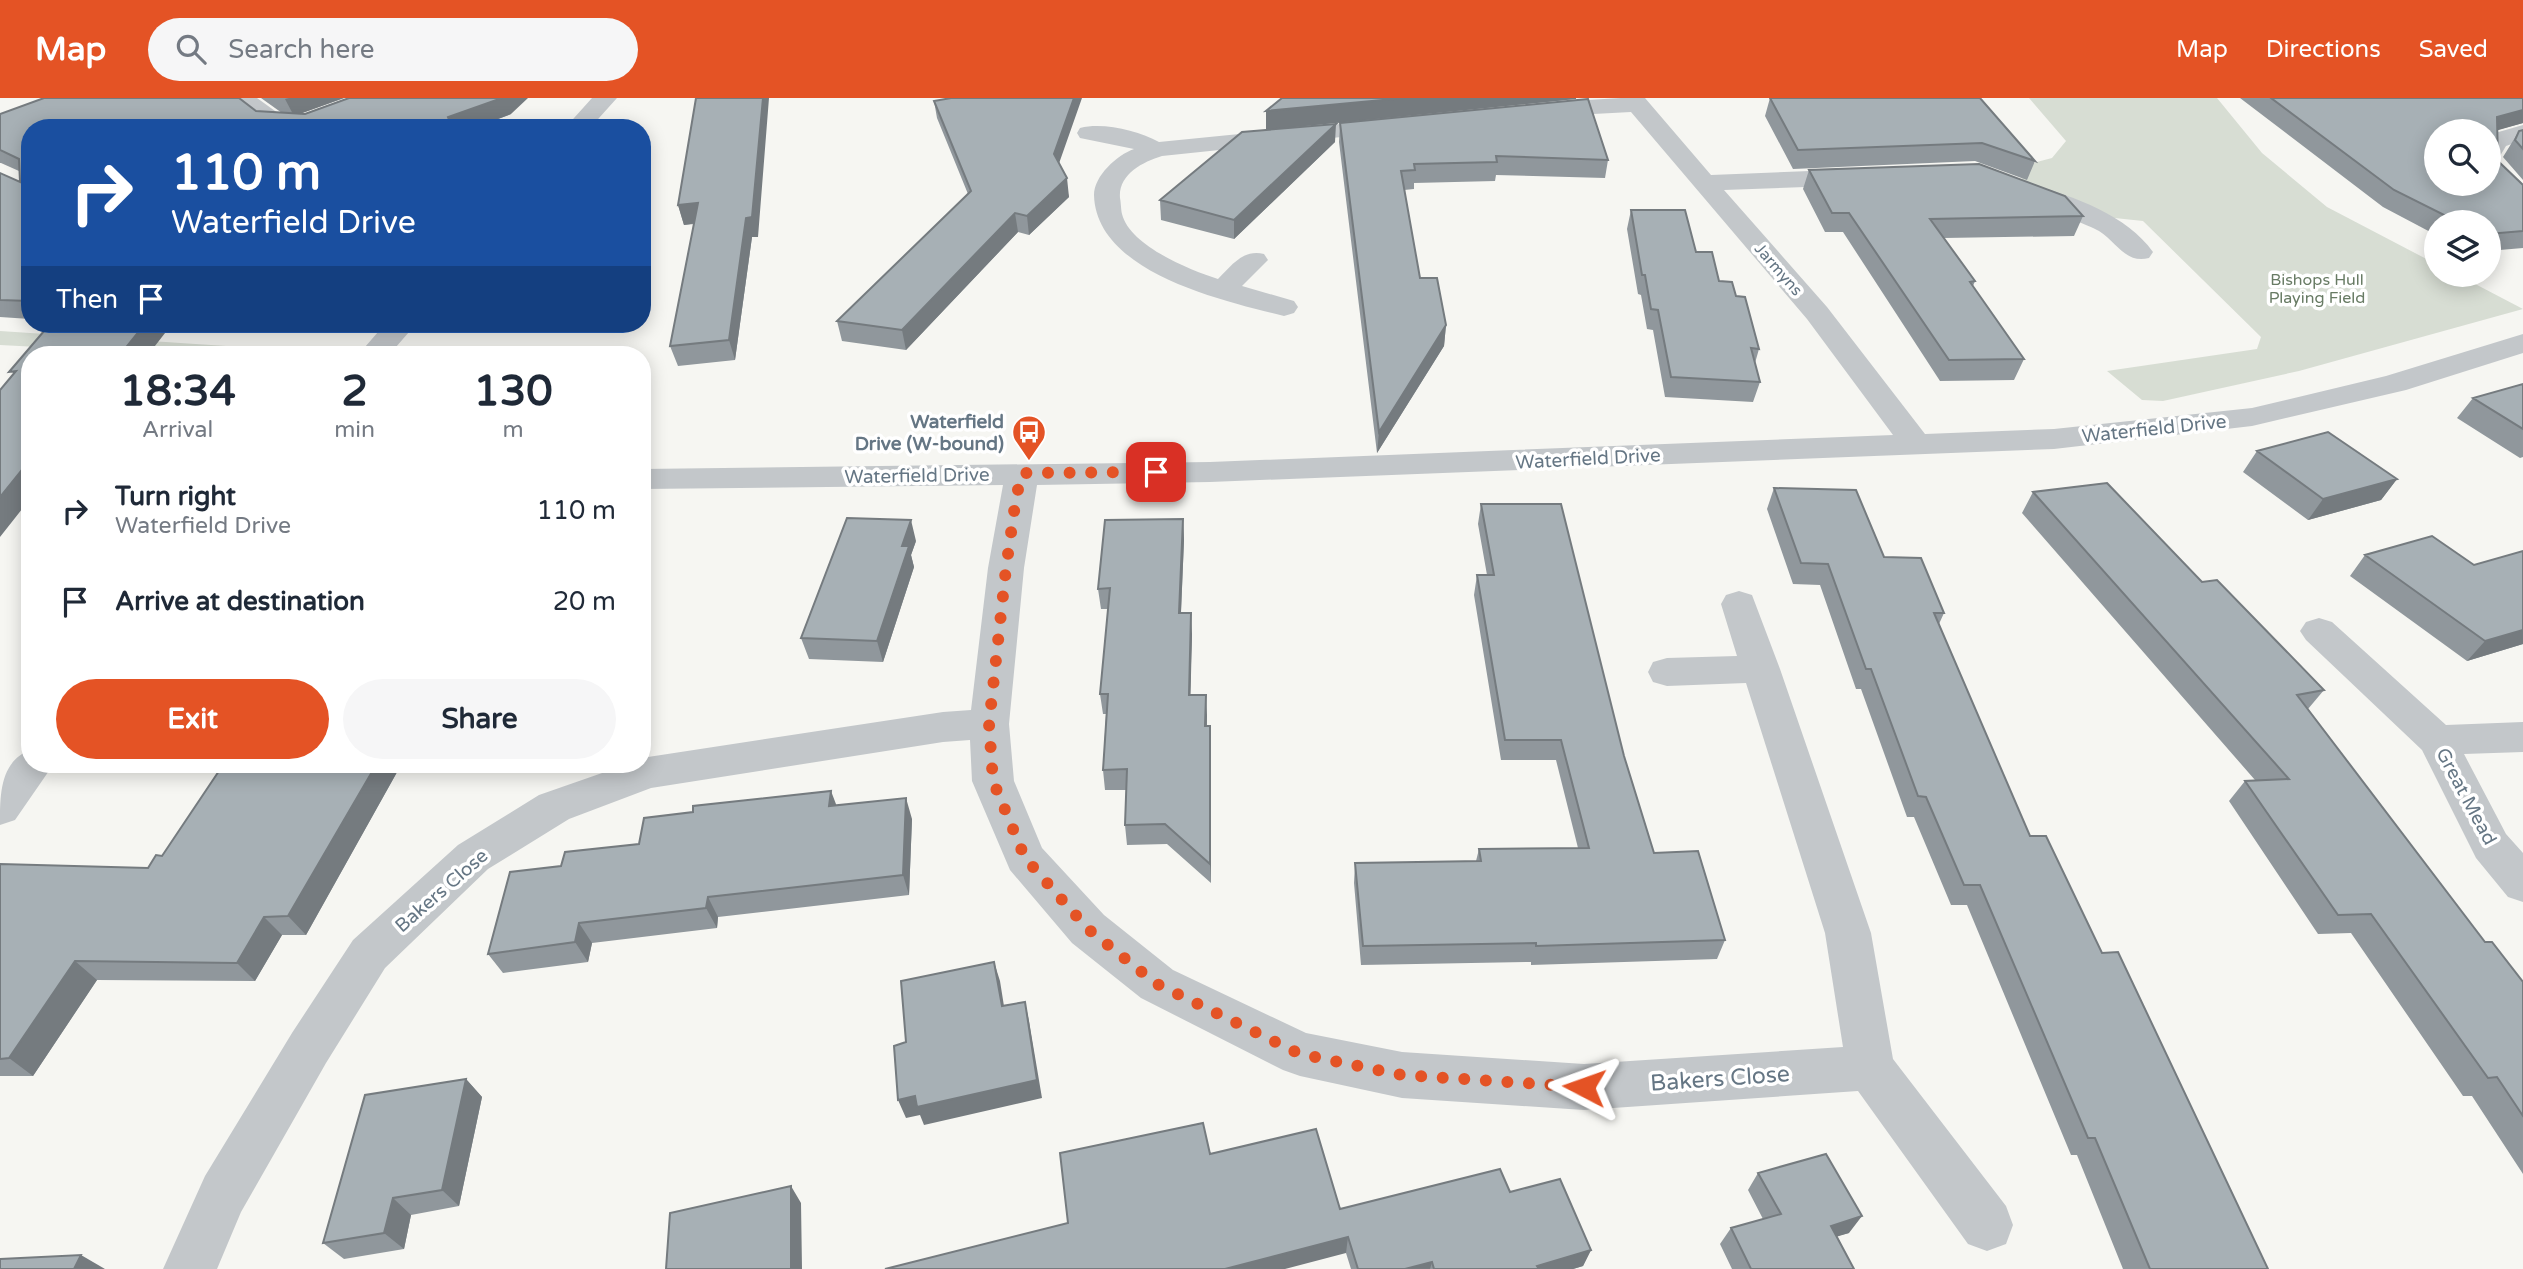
<!DOCTYPE html>
<style>
:root{--surface:#fff;--page:#f6f6f7;--text:#1f2937;--muted:#747a83;--accent:#e45325}
body{margin:0;font-family:"Varela Round",sans-serif;background:var(--page);color:var(--text);height:100vh;display:flex;flex-direction:column;font-size:26px;white-space:nowrap}
*{box-sizing:border-box;margin:0}
p{font-size:23px;color:var(--muted)}
.icon{flex:none;width:38px;height:38px;fill:none;stroke:currentColor;stroke-width:2;stroke-linecap:round;stroke-linejoin:round}
.map{position:relative;flex:1;overflow:hidden}
.drawer{position:absolute;left:21px;top:248px;width:630px;height:427px;display:flex;flex-direction:column;background:var(--surface);border-radius:28px;box-shadow:0 4px 18px #0003}
.drawer>*{flex:none}
.top-card{position:absolute;left:21px;top:21px;width:630px;height:214px;border-radius:28px;box-shadow:0 4px 18px #0003;background:#1a4fa0;color:#fff;overflow:hidden}
.fabs{position:absolute;left:2424px;top:21px;display:grid;gap:14px}
.fabs a{display:grid;place-items:center;width:77px;height:77px;border-radius:50%;background:var(--surface);box-shadow:0 4px 18px #0003;font-size:35px}
.pin{position:absolute;display:grid;place-items:center;width:60px;height:60px;color:#fff;margin:-30px;border-radius:14px;box-shadow:0 4px 10px #0006}
.me{position:absolute;width:77px;margin:-38px;rotate:274deg;stroke-linejoin:round;filter:drop-shadow(0 0 5px #0008)}
.turn{display:flex;align-items:center;gap:24px;height:147px;padding:0 35px;font-size:32px}
.turn .icon{width:91px;height:91px;stroke-width:2.5}
.turn b{display:block;font-size:49px;line-height:60px}
.then{display:flex;align-items:center;height:66px;padding:0 35px;background:#0003;gap:14px;font-size:26px}
.eta{display:flex;justify-content:space-evenly;align-items:center;height:119px;text-align:center}
.eta b{font-size:42px;font-weight:800;line-height:49px}
.button{display:flex;gap:14px;margin-top:auto;padding:14px 35px}
.button a{flex:1;height:80px;border-radius:42px;background:var(--accent);color:#fff;font-size:28px;font-weight:800;line-height:80px;text-align:center}
.button a+a{background:var(--page);color:var(--text)}
ul{padding:0;list-style:none}
li{display:flex;align-items:center;gap:21px;height:91px;padding:0 35px}
li div{flex:1}
li b{display:block;font-size:26px}
li em{font-style:normal}
header{display:flex;align-items:center;gap:42px;box-sizing:border-box;height:98px;padding:0 35px;background:var(--accent);color:#fff}
header strong{font-size:33px}
nav{display:flex;gap:38px;margin-inline-start:auto;font-size:24px}
.search{width:490px;height:63px;background:var(--page);display:flex;align-items:center;gap:18px;box-sizing:border-box;padding:0 24px;border-radius:38px;color:var(--muted);font-size:26px}
.map>svg:first-child{display:block}
.green{fill:#d7ddd3}
.lines{fill:none;stroke-linecap:round;stroke-linejoin:round}
.minor{fill:#c3c7ca;fill-rule:evenodd}
.wall{fill:#90979c}
.shaded-wall{fill:#757b7f}
.building{fill:#a7b0b5;stroke:#757b7f;stroke-width:2;fill-rule:evenodd}
.route{stroke:#e45325;stroke-width:12;stroke-dasharray:0 21.6}
.labels{text-anchor:middle;stroke-width:7;stroke-linejoin:round;paint-order:stroke}
.far-street-label{font-size:16px;fill:#657684;stroke:#fff}
.far-park-label{font-size:16px;fill:#687b64;stroke:#fff}
.poi-label{font-size:19px;font-weight:bold;fill:#657684;stroke:#fff;text-anchor:end}
.street-label{font-size:19px;fill:#657684;stroke:#fff}
.near-street-label{font-size:23px;fill:#657684;stroke:#fff}
</style>
<header>
<strong>Map</strong>
<div class="search"><svg class="icon" aria-label="search" viewBox="0 0 24 24"><circle cx="10" cy="10" r="6"/><path d="M15 15l6 6"/></svg>Search here</div>
<nav><a>Map</a><a>Directions</a><a>Saved</a></nav>
</header>
<div class="map">
<svg width="2523" height="1171" viewBox="0 0 2523 1171">
<rect width="100%" height="100%" fill="#f6f6f2"/>
<path class="green" d="M 2029,0 L 2217,0 L 2262,55 L 2327,109 L 2436,166 L 2436,177 L 2458,177 L 2523,211 L 2299,273 L 2163,303 L 2142,302 L 2107,273 L 2257,251 L 2261,239 L 2143,123 L 2105,119 L 2023,82 L 2014,70 L 2052,60 L 2066,43 Z
M 0,233 L 331,255 L 191,257 L 0,247 Z"/>
<g class="lines">
<path class="minor" d="M 230,0 L 257,0 L 282,18 L 302,23 L 306,28 L 266,28 Z
M 592,0 L 617,0 L 590,30 L 565,30 Z
M 1621,0 L 1645,0 L 1711,77 L 1860,71 L 1869,74 L 1873,79 L 1869,84 L 1860,87 L 1724,92 L 1827,209 L 1925,336 L 2054,331 L 2252,310 L 2386,278 L 2523,236 L 2523,255 L 2406,292 L 2252,328 L 2054,351 L 1210,384 L 1037,387 L 1024,470 L 1009,626 L 1014,683 L 1042,750 L 1104,817 L 1173,872 L 1306,935 L 1402,954 L 1584,966 L 1843,949 L 1825,835 L 1746,585 L 1667,588 L 1653,584 L 1648,574 L 1653,564 L 1667,560 L 1737,558 L 1721,506 L 1726,497 L 1739,493 L 1752,497 L 1780,571 L 1871,835 L 1893,961 L 2006,1108 L 2013,1127 L 2006,1146 L 1987,1153 L 1968,1146 L 1858,993 L 1584,1012 L 1402,1000 L 1300,978 L 1283,972 L 1141,900 L 1072,845 L 1010,772 L 972,683 L 970,642 L 943,644 L 651,690 L 569,721 L 488,771 L 385,870 L 326,965 L 241,1114 L 217,1171 L 163,1171 L 205,1078 L 292,935 L 353,842 L 458,747 L 539,697 L 625,667 L 642,667 L 642,661 L 648,659 L 943,614 L 971,612 L 988,470 L 1003,387 L 642,391 L 642,371 L 1210,364 L 1893,337 L 1807,221 L 1631,14 L 1537,19 L 1529,17 L 1525,12 L 1529,7 L 1537,5 Z
M 1391,21 L 1399,23 L 1403,28 L 1399,33 L 1162,58 C 1142,64 1118,77 1120,100 C 1121,105 1121,112 1122,116 C 1130,148 1190,172 1218,181 C 1232,167 1243,151 1264,156 L 1268,162 L 1242,188 L 1294,203 L 1298,209 L 1294,215 L 1284,218 C 1224,203 1096,175 1094,97 C 1094,78 1117,57 1134,51 L 1080,40 L 1077,35 L 1080,30 C 1104,24 1138,33 1159,44 Z
M 2523,27 L 2523,42 L 2506,48 L 2497,63 L 2488,65 L 2488,37 Z
M 2029,86 C 2071,97 2127,117 2153,154 L 2149,160 C 2125,166 2117,144 2099,133 C 2083,124 2023,104 2016,94 L 2020,89 Z
M 385,226 L 416,226 L 389,257 L 358,257 Z
M 2319,520 L 2332,524 L 2446,627 L 2523,624 L 2523,654 L 2464,656 L 2506,736 L 2523,755 L 2523,804 L 2508,799 L 2476,760 L 2422,652 L 2306,542 L 2300,533 L 2306,524 Z
M 30,652 L 30,667 L 53,667 L 15,722 L 0,727 C 0,696 0,664 30,652 Z"/>
</g>
<path class="wall" d="M 261,0 L 344,0 L 302,15 L 511,16 L 474,30 L 30,30 L 30,221 L 0,219 L 0,75 L 20,84 L 19,73 L 1,65 L 0,65 L 0,16 L 256,13 L 282,15 Z
M 1770,0 L 1980,0 L 2035,63 L 2027,82 L 1975,63 L 1793,71 L 1765,18 Z
M 2240,0 L 2523,0 L 2523,25 L 2497,32 L 2498,63 L 2523,87 L 2523,150 L 2488,153 L 2488,124 L 2436,124 L 2436,137 L 2383,109 Z
M 1576,1 L 1275,31 L 1335,44 L 1234,141 L 1161,122 L 1160,102 L 1266,32 L 1266,13 Z
M 934,3 L 1059,65 L 1069,99 L 1029,137 L 1018,134 L 906,252 L 842,243 L 837,223 L 968,96 L 937,20 Z
M 1340,25 L 1608,62 L 1605,80 L 1496,77 L 1495,83 L 1414,85 L 1414,91 L 1404,92 L 1420,180 L 1446,227 L 1444,248 L 1377,355 L 1339,44 Z
M 2523,32 L 2523,82 L 2503,59 L 2519,33 Z
M 1809,72 L 2083,118 L 2074,138 L 1944,140 L 1975,183 L 1973,188 L 2024,261 L 2014,282 L 1940,283 L 1843,134 L 1825,134 L 1803,91 Z
M 678,107 L 758,139 L 752,139 L 735,262 L 678,268 L 670,248 L 694,126 L 684,127 Z
M 1631,112 L 1696,154 L 1719,183 L 1736,198 L 1759,251 L 1755,265 L 1760,284 L 1753,304 L 1665,299 L 1653,232 L 1647,231 L 1641,197 L 1638,196 L 1627,131 Z
M 2523,286 L 2523,359 L 2520,360 L 2457,320 L 2473,300 Z
M 2257,353 L 2397,381 L 2381,402 L 2308,422 L 2243,374 Z
M 1774,390 L 1884,459 L 1944,515 L 1939,526 L 2030,738 L 2102,855 L 2268,1171 L 2123,1171 L 2077,1057 L 2071,1057 L 1967,807 L 1951,807 L 1914,719 L 1907,719 L 1861,591 L 1856,591 L 1820,487 L 1793,486 L 1767,411 Z
M 2033,394 L 2202,484 L 2324,592 L 2308,611 L 2485,844 L 2523,884 L 2523,1076 L 2472,998 L 2463,998 L 2351,835 L 2318,836 L 2229,703 L 2245,683 L 2255,682 L 2022,415 Z
M 1481,406 L 1624,658 L 1654,755 L 1725,842 L 1717,861 L 1531,867 L 1531,864 L 1361,867 L 1354,785 L 1355,765 L 1476,763 L 1479,751 L 1578,750 L 1556,662 L 1501,662 L 1474,497 L 1477,477 L 1487,477 L 1478,426 Z
M 1183,421 L 1184,442 L 1181,515 L 1192,536 L 1190,597 L 1207,617 L 1207,628 L 1210,628 L 1211,785 L 1167,746 L 1127,747 L 1125,727 L 1126,692 L 1105,692 L 1103,672 L 1106,616 L 1103,616 L 1100,596 L 1108,511 L 1101,511 L 1098,491 Z
M 916,443 L 911,457 L 914,469 L 883,564 L 809,561 L 801,540 Z
M 2365,457 L 2523,546 L 2467,563 L 2350,478 Z
M 223,667 L 401,667 L 306,837 L 282,837 L 255,883 L 97,882 L 33,978 L 0,978 L 0,766 L 148,770 L 162,758 Z
M 836,707 L 912,721 L 909,797 L 718,819 L 717,830 L 592,845 L 588,864 L 503,875 L 488,856 L 561,768 L 639,746 Z
M 466,981 L 482,999 L 459,1108 L 411,1117 L 404,1151 L 344,1161 L 323,1145 Z
M 1210,1056 L 1340,1111 L 1510,1094 L 1591,1152 L 1583,1168 L 1573,1171 L 1351,1171 L 1346,1155 L 1068,1125 Z
M 1758,1075 L 1849,1135 L 1837,1138 L 1854,1171 L 1732,1171 L 1720,1146 L 1731,1130 L 1763,1121 L 1748,1092 Z"/>
<path class="shaded-wall" d="M 289,0 L 344,0 L 294,18 L 285,1 Z
M 502,0 L 528,0 L 511,16 L 474,30 L 452,30 L 448,19 Z
M 763,0 L 769,0 L 758,139 L 752,139 L 735,262 L 729,242 Z
M 1074,0 L 1082,0 L 1056,74 L 1054,56 Z
M 1404,0 L 1576,0 L 1576,1 L 1266,32 L 1266,13 Z
M 2523,12 L 2523,25 L 2488,35 L 2497,19 Z
M 1336,26 L 1335,44 L 1234,141 L 1234,122 Z
M 1067,80 L 1069,99 L 1029,137 L 1027,118 Z
M 698,105 L 704,124 L 684,127 L 678,107 Z
M 1015,115 L 1018,134 L 906,252 L 902,232 Z
M 145,226 L 172,226 L 148,257 L 120,257 Z
M 288,226 L 313,226 L 292,233 Z
M 1446,227 L 1444,248 L 1377,355 L 1379,334 Z
M 30,362 L 30,401 L 0,439 L 0,399 Z
M 2397,381 L 2381,402 L 2308,422 L 2323,401 Z
M 1183,421 L 1184,442 L 1180,536 L 1179,515 Z
M 911,422 L 916,443 L 911,457 L 914,469 L 883,564 L 877,543 L 902,448 Z
M 1191,515 L 1192,536 L 1190,618 L 1189,597 Z
M 2523,532 L 2523,546 L 2467,563 L 2485,543 Z
M 1206,597 L 1207,617 L 1206,649 L 1205,628 Z
M 1210,628 L 1211,649 L 1211,785 L 1210,766 Z
M 376,667 L 401,667 L 306,837 L 288,818 Z
M 831,693 L 839,714 L 829,708 Z
M 906,700 L 912,721 L 909,797 L 903,777 Z
M 708,799 L 718,819 L 717,830 L 706,810 Z
M 264,819 L 282,837 L 255,883 L 237,865 Z
M 579,825 L 592,845 L 588,864 L 575,844 Z
M 75,863 L 97,882 L 33,978 L 9,960 Z
M 994,864 L 1000,883 L 1007,927 L 1002,908 Z
M 1025,904 L 1029,923 L 1042,1000 L 924,1027 L 920,1017 L 906,1020 L 898,1002 Z
M 466,981 L 482,999 L 459,1108 L 442,1092 Z
M 791,1088 L 801,1105 L 802,1171 L 791,1171 Z
M 393,1100 L 411,1117 L 404,1151 L 384,1135 Z
M 1862,1118 L 1849,1135 L 1819,1144 L 1831,1128 Z
M 1348,1139 L 1346,1155 L 1285,1171 L 1225,1171 Z
M 1591,1152 L 1583,1168 L 1573,1171 L 1536,1171 L 1537,1168 Z
M 81,1157 L 105,1171 L 74,1171 Z
M 1432,1164 L 1430,1171 L 1405,1171 Z"/>
<path class="building" d="M 44,0 L 239,0 L 256,13 L 305,16 L 349,0 L 502,0 L 448,19 L 452,30 L 30,30 L 30,203 L 0,202 L 0,75 L 20,84 L 19,61 L 0,52 L 0,16 Z
M 696,0 L 763,0 L 752,119 L 746,120 L 729,242 L 670,248 L 698,105 L 678,107 Z
M 951,0 L 1074,0 L 1054,56 L 1067,80 L 1027,118 L 1015,115 L 902,232 L 837,223 L 971,93 L 934,3 Z
M 1282,0 L 1404,0 L 1266,13 Z
M 1770,0 L 1980,0 L 2035,63 L 1982,45 L 1798,52 Z
M 2271,0 L 2523,0 L 2523,12 L 2497,19 L 2498,63 L 2523,87 L 2523,133 L 2488,136 L 2488,124 L 2458,124 L 2394,92 ZM 2436,33 L 2488,33 L 2488,86 L 2436,86 Z
M 1588,1 L 1608,62 L 1496,58 L 1497,64 L 1414,66 L 1415,72 L 1401,73 L 1420,180 L 1437,180 L 1446,227 L 1379,334 L 1340,25 Z
M 1336,26 L 1234,122 L 1160,102 L 1242,34 Z
M 2523,32 L 2523,51 L 2515,42 L 2519,33 Z
M 1979,66 L 2065,98 L 2083,118 L 1930,121 L 1975,183 L 1970,184 L 2024,261 L 1949,262 L 1849,115 L 1832,115 L 1809,72 Z
M 1631,112 L 1685,112 L 1696,154 L 1712,154 L 1719,183 L 1732,184 L 1736,198 L 1745,199 L 1759,251 L 1751,250 L 1760,284 L 1671,279 L 1658,212 L 1651,211 L 1645,177 L 1642,177 Z
M 50,226 L 145,226 L 120,257 L 30,257 L 30,362 L 0,399 L 0,292 L 16,273 L 9,274 Z
M 2523,286 L 2523,331 L 2473,300 Z
M 2328,334 L 2397,381 L 2323,401 L 2257,353 Z
M 2107,385 L 2202,484 L 2217,482 L 2324,592 L 2297,597 L 2485,844 L 2492,844 L 2523,884 L 2523,1018 L 2497,979 L 2488,980 L 2371,816 L 2338,817 L 2245,683 L 2289,681 L 2033,394 Z
M 1774,390 L 1856,392 L 1884,459 L 1921,460 L 1944,515 L 1934,515 L 2030,738 L 2046,738 L 2102,855 L 2118,854 L 2268,1171 L 2150,1171 L 2095,1040 L 2088,1040 L 1980,787 L 1964,787 L 1926,699 L 1918,698 L 1871,571 L 1866,571 L 1828,466 L 1801,465 Z
M 1481,406 L 1561,406 L 1624,658 L 1654,755 L 1698,753 L 1725,842 L 1536,848 L 1536,845 L 1363,848 L 1355,765 L 1481,763 L 1479,751 L 1589,750 L 1561,642 L 1505,642 L 1477,477 L 1494,477 Z
M 847,420 L 911,422 L 902,448 L 909,448 L 877,543 L 801,540 Z
M 1183,421 L 1179,515 L 1191,515 L 1189,597 L 1206,597 L 1205,628 L 1210,628 L 1210,766 L 1165,726 L 1125,727 L 1127,671 L 1103,672 L 1108,596 L 1100,596 L 1110,490 L 1098,491 L 1105,422 Z
M 2432,438 L 2474,467 L 2523,453 L 2523,532 L 2485,543 L 2365,457 Z
M 223,667 L 376,667 L 288,818 L 264,819 L 237,865 L 75,863 L 9,960 L 0,961 L 0,766 L 148,770 L 156,757 L 162,758 Z
M 831,693 L 829,708 L 906,700 L 903,777 L 708,799 L 706,810 L 579,825 L 575,844 L 488,856 L 510,774 L 561,768 L 565,754 L 639,746 L 644,720 L 693,714 L 693,708 Z
M 994,864 L 1002,908 L 1025,904 L 1037,982 L 917,1009 L 915,998 L 898,1002 L 894,948 L 906,944 L 901,883 Z
M 466,981 L 442,1092 L 393,1100 L 384,1135 L 323,1145 L 365,997 Z
M 1203,1025 L 1210,1056 L 1316,1031 L 1340,1111 L 1500,1071 L 1510,1094 L 1560,1081 L 1591,1152 L 1537,1168 L 1539,1171 L 1434,1171 L 1432,1164 L 1405,1171 L 1358,1171 L 1348,1139 L 1225,1171 L 885,1171 L 1068,1125 L 1060,1055 Z
M 1826,1056 L 1862,1118 L 1831,1128 L 1854,1171 L 1751,1171 L 1731,1130 L 1781,1116 L 1758,1075 Z
M 791,1088 L 791,1171 L 666,1171 L 670,1115 Z
M 81,1157 L 74,1171 L 0,1171 L 0,1161 Z"/>
<g class="lines">
<path class="route" d="M 1156,374 L 1022,375 L 1016,400 L 1006,470 L 989,626 L 993,683 L 1025,760 L 1088,831 L 1157,886 L 1300,956 L 1402,977 L 1584,989"/>
</g>
<defs>
<g id="bus-pin" transform="scale(1.75)"><path d="M0 17L-7.5 6A9.5 9.5 0 1 1 7.5 6Z" fill="#e45325" stroke="#fff"/><path d="M-5-6H5V4H4V6H2V4H-2V6H-4V4H-5ZM-3.5-4V0h7V-4ZM-3.5 1.2v1.5H-2V1.2ZM2 1.2v1.5H3.5V1.2Z" fill="#fff"/></g>
</defs>
<g fill-rule="evenodd">
<use href="#bus-pin" x="1029" y="334"/>
</g>
<g class="labels">
<g class="far-street-label">
<text transform="translate(1779 171) rotate(49)" y="6">Jarmyns</text>
</g>
<g class="far-park-label">
<text x="2317" y="187">Bishops Hull<tspan x="2317" dy="18">Playing Field</tspan></text>
</g>
<g class="poi-label">
<text x="1004" y="330">Waterfield<tspan x="1004" dy="22">Drive (W-bound)</tspan></text>
</g>
<g class="street-label">
<text transform="translate(2154 330) rotate(-6)" y="7">Waterfield Drive</text>
<text transform="translate(1588 360) rotate(-3)" y="7">Waterfield Drive</text>
<text transform="translate(917 377) rotate(-1)" y="7">Waterfield Drive</text>
<text transform="translate(2467 698) rotate(62)" y="7">Great Mead</text>
<text transform="translate(441 792) rotate(-41)" y="7">Bakers Close</text>
</g>
<g class="near-street-label">
<text transform="translate(1720 980) rotate(-4)" y="8">Bakers Close</text>
</g>
</g>
</svg>
<div class="fabs">
<a><svg class="icon" aria-label="search" viewBox="0 0 24 24"><circle cx="10" cy="10" r="6"/><path d="M15 15l6 6"/></svg></a>
<a><svg class="icon" aria-label="layers" viewBox="0 0 24 24"><path d="M12 4l9 5-9 5-9-5zM3 14l9 5 9-5"/></svg></a>
</div>
<div class="pin" style="left:1156px;top:374px;background:#d93025"><svg class="icon" aria-label="arrive" viewBox="0 0 24 24"><path d="M6 21V4h12l-3 4 3 4H6"/></svg></div>
<svg class="me" style="left:1584px;top:989px" viewBox="-20 -20 40 40"><path d="M0-17L14 15 0 8-14 15z" fill="#e45325" stroke="#fff" stroke-width="4"/></svg>
<div class="top-card">
<div class="turn"><svg class="icon" aria-label="right" viewBox="0 0 24 24"><path d="M7 20v-9h11M14 6l5 5-5 5"/></svg><div><b>110 m</b>Waterfield Drive</div></div>
<div class="then">Then<svg class="icon" aria-label="arrive" viewBox="0 0 24 24"><path d="M6 21V4h12l-3 4 3 4H6"/></svg></div>
</div>
<section class="drawer">
<div class="eta">
<div><b>18:34</b><p>Arrival</p></div>
<div><b>2</b><p>min</p></div>
<div><b>130</b><p>m</p></div>
</div>
<ul>
<li><svg class="icon" aria-label="right" viewBox="0 0 24 24"><path d="M7 20v-9h11M14 6l5 5-5 5"/></svg><div><b>Turn right</b><p>Waterfield Drive</p></div><em>110 m</em></li>
<li><svg class="icon" aria-label="arrive" viewBox="0 0 24 24"><path d="M6 21V4h12l-3 4 3 4H6"/></svg><div><b>Arrive at destination</b></div><em>20 m</em></li>
</ul>
<div class="button"><a>Exit</a><a>Share</a></div>
</section>
</div>
